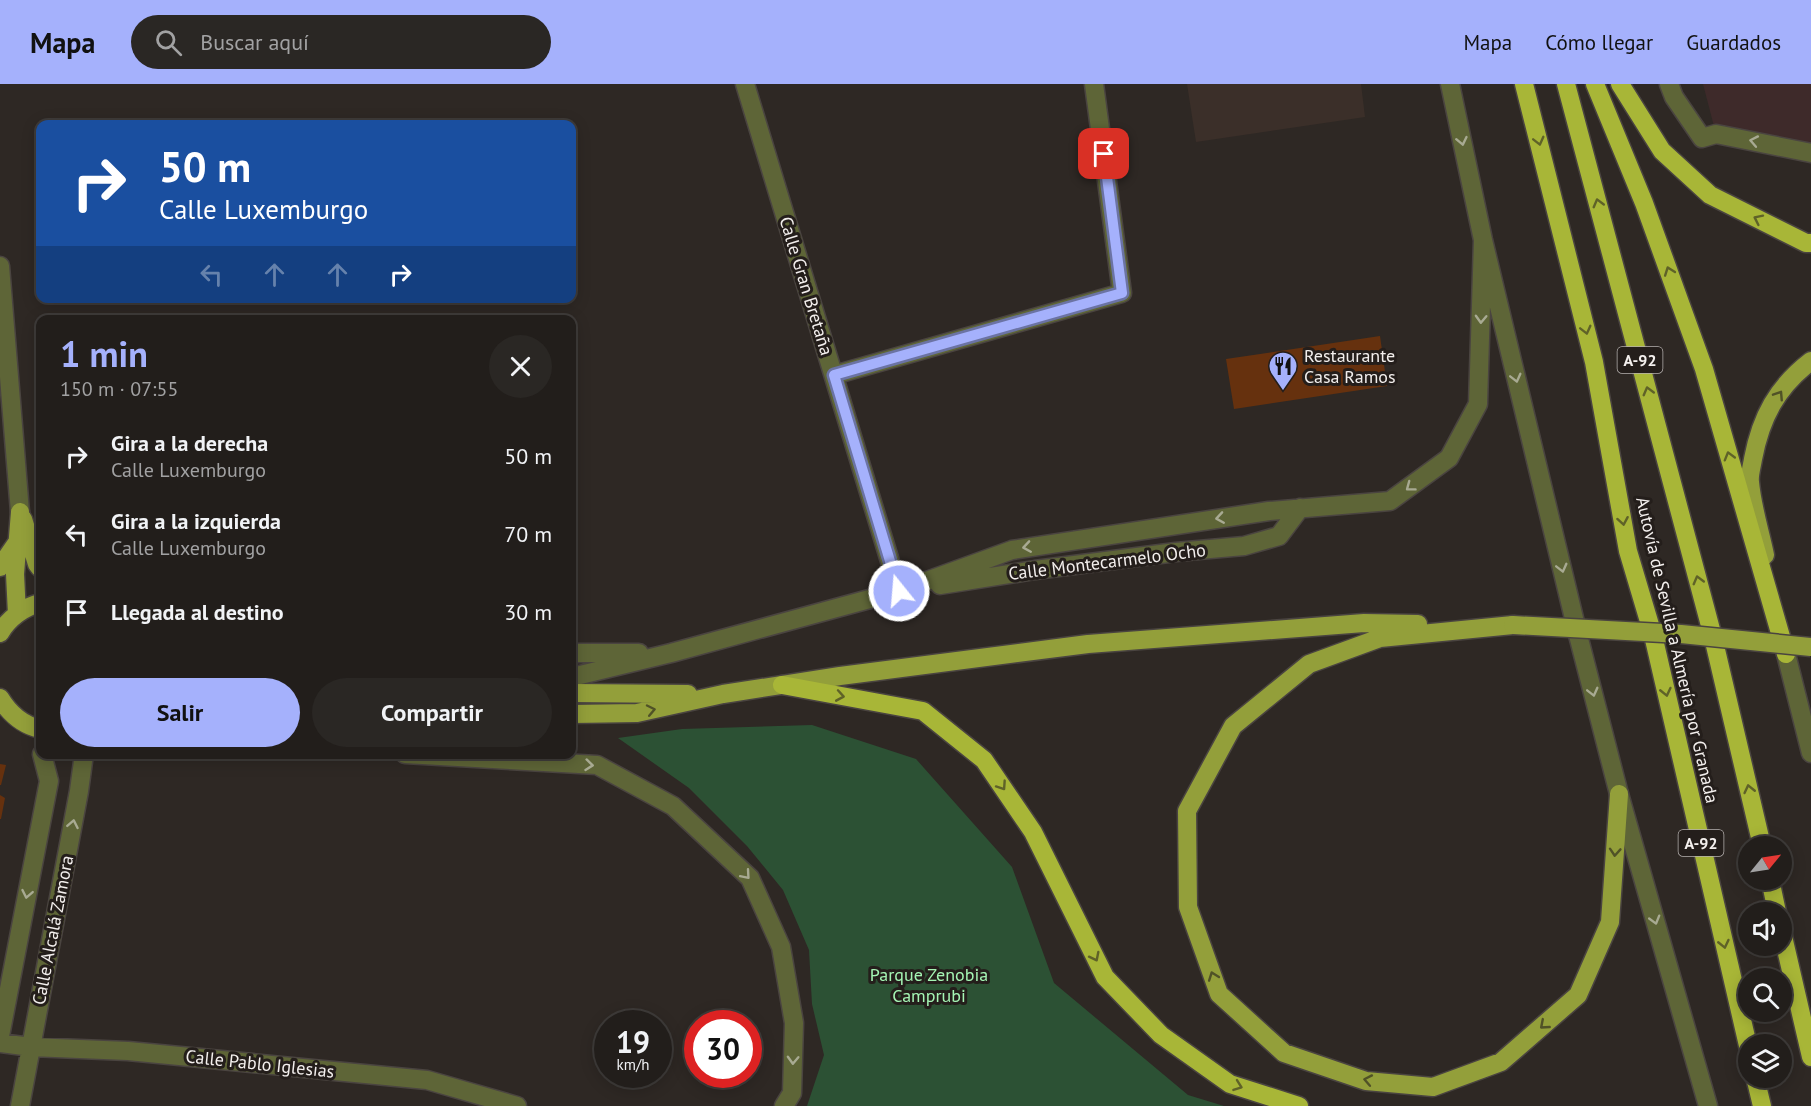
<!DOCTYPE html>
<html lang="es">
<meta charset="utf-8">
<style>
:root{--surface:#221e1b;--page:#2a2724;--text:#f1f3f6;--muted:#a2a2a3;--line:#3f3c3a;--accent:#a5b1fc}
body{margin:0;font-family:"PT Sans",sans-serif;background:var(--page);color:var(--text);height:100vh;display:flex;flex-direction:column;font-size:22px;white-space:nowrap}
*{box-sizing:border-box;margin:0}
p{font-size:20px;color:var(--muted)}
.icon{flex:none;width:33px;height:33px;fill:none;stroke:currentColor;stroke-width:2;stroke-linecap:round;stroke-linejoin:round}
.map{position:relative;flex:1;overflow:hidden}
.side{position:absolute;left:36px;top:231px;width:540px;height:444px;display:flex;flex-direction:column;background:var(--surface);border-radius:12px;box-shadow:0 3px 15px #0003,0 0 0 2px var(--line)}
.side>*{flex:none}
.guide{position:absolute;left:36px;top:36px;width:540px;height:183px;border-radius:12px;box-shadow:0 3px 15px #0003,0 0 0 2px var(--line);background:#1a4fa0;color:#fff;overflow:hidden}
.needle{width:39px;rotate:60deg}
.tools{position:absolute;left:1738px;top:752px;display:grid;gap:12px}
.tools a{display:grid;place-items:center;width:54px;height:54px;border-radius:50%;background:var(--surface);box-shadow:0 3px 15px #0003,0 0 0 2px var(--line);font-size:30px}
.speed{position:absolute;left:594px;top:926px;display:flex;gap:12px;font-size:30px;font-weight:700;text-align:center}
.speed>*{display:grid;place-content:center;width:78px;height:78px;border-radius:50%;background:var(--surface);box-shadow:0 3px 15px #0003,0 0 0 2px var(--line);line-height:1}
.speed small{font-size:15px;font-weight:400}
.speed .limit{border:9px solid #d22;background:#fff;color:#111}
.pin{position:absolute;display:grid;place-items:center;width:51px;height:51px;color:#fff;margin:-26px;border-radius:12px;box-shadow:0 3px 9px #0006}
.me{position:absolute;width:66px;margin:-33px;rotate:343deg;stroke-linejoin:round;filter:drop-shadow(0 0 4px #0008)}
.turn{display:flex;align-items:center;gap:21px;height:126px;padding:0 24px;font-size:27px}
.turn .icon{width:78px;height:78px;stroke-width:2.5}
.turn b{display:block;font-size:42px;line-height:51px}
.lanes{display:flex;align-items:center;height:57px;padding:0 24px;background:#0003;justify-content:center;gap:30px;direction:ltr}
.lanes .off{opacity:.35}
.round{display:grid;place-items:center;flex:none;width:63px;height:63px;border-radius:32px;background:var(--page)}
.head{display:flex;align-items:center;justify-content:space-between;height:102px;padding:0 24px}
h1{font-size:36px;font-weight:800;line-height:45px;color:var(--accent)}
.cta{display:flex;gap:12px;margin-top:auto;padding:12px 24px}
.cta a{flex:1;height:69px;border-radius:36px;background:var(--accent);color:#111;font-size:24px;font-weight:800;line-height:69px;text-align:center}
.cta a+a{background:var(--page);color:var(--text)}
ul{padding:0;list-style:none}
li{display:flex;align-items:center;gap:18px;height:78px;padding:0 24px}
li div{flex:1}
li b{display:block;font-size:22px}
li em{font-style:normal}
header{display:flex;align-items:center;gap:36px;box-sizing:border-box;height:84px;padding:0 30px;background:var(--accent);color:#111}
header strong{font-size:28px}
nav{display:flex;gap:33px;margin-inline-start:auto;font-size:21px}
.search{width:420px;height:54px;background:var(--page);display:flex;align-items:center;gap:15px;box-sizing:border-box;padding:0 21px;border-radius:33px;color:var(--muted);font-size:22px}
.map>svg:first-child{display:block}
.built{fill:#3b2f29}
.industrial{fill:#3e2a2a}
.green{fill:#2c5134}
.building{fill:#66310e}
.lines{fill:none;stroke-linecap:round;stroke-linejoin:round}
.minor-casing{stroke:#4a4440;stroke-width:21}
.major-casing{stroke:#4a4440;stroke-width:21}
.highway-casing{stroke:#4a4440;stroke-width:21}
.minor{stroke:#5e6537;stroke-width:18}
.major{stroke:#939f3a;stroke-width:18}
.highway{stroke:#a8b637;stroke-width:18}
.major-bridge-casing{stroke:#4a4440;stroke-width:21;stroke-linecap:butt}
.major-bridge{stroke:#939f3a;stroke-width:18}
.oneway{stroke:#a8aa92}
.oneway2{stroke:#5f6228}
.oneway3{stroke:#505227}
.route-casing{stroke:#6b73a4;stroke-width:15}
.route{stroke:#a5b1fc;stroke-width:10}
.labels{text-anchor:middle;stroke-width:6;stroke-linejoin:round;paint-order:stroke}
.shield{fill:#241e1b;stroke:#b5b0ae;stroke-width:1.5}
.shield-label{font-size:16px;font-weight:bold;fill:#f3efed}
.street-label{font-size:18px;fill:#f3efed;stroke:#241e1b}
.poi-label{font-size:18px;fill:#f3efed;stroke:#241e1b;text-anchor:start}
.park-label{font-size:18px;fill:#a5f5b4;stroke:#241e1b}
</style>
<header>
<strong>Mapa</strong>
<div class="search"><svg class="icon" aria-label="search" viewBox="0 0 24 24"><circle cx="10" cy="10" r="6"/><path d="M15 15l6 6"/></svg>Buscar aquí</div>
<nav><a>Mapa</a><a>Cómo llegar</a><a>Guardados</a></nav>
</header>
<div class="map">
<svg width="1811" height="1022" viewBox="0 0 1811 1022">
<rect width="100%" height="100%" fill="#2e2824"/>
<path class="built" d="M 1187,0 L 1361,0 L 1365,33 L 1196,58 Z"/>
<path class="industrial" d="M 1703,0 L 1811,0 L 1811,68 L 1716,50 Z"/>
<path class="green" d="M 812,641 L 916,675 L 1012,783 L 1054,899 L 1188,1011 L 1224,1022 L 807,1022 L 824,971 L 812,920 L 809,866 L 783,806 L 747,762 L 689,704 L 618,654 L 682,645 Z"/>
<path class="building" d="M 1380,252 L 1387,302 L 1234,325 L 1226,275 Z
M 0,680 L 6,681 L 1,701 L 0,701 Z
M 0,711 L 5,714 L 1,735 L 0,735 Z"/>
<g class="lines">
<g class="minor-casing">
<path id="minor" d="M 745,0 L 899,507
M 1450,0 L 1483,156 L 1578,551 L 1619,710 L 1708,1022
M 1669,0 L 1674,13 L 1702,54 L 1716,50 L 1811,69
M 0,182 L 20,428
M 834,291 L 1122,209 L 1094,0
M 940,501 L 1035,486 L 1176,468 L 1244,462 L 1279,452 L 1300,424
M 572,569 L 639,569
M 1786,570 L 1811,669
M 572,593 L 671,569 L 899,507 L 1012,466 L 1269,427 L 1390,417 L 1449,374 L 1478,320 L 1483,156
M 405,670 L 597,681 L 673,722 L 750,794 L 781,863 L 794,939 L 792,1009 L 784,1022
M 0,952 L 49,697 L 42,670
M 0,959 L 31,963 L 128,967 L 427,996 L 517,1022
M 20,1022 L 79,707 L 84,670"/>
</g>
<g class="major-casing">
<path id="major" d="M 23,435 L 37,480 L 40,484
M 1765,471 C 1760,447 1752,422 1750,398 C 1749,391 1752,382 1753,375 C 1761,333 1777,303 1811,277
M 0,483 L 16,460
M 17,530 L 15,490 L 20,428
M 1513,541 L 1380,554 L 1309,580 L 1233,642 L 1187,727 L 1188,823 L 1219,910 L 1284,969 L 1366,997 L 1433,1003 L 1501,978 L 1578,911 L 1610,838 L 1619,710
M 0,549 C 9,534 24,523 40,519
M 572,609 L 688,610
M 0,614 C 9,629 23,641 40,645
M 572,630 L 637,629 L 723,610 L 840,592 L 1088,560 L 1364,539 L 1418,540"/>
</g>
<g class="highway-casing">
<path id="highway" d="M 1524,0 L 1594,278 L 1628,467 L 1653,551 L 1749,966
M 1566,0 L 1713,553 L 1762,762
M 1595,0 L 1644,119 L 1704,285 L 1786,570
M 1620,0 L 1662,67 L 1710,111 L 1806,159 L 1811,159
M 782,601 L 923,627 L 984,676 L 1033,748 L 1105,893 L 1161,951 L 1230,1000 L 1299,1022
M 1770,795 L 1777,828
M 1782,848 L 1811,973
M 1755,993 L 1762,1022"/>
</g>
<use href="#minor" class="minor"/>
<use href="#major" class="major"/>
<use href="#highway" class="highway"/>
<g class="major-bridge-casing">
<path id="major-bridge" d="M 1513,541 L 1681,550 L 1811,563"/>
</g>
<use href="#major-bridge" class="major-bridge"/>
</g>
<defs><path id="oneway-chevron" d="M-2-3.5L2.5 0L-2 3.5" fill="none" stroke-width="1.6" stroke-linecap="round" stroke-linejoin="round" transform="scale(1.5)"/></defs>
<g class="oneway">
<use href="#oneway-chevron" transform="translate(1462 57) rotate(78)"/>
<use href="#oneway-chevron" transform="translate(1754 57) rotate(-169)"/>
<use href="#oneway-chevron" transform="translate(1481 235) rotate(92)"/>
<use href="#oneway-chevron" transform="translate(1516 294) rotate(76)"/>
<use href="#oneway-chevron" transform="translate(1410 403) rotate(143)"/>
<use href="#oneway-chevron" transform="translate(1220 434) rotate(171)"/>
<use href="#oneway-chevron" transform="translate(1027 463) rotate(171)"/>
<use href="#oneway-chevron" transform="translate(1562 484) rotate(76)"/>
<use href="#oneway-chevron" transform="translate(1593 608) rotate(76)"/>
<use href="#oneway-chevron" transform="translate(589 681) rotate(6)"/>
<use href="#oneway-chevron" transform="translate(73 740) rotate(-79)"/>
<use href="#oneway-chevron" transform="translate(746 791) rotate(49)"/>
<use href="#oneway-chevron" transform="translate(27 810) rotate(101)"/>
<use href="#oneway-chevron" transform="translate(1655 836) rotate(74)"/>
<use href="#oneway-chevron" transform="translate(793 976) rotate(92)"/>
</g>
<g class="oneway2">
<use href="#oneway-chevron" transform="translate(1539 57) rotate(76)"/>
<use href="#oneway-chevron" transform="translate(1598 119) rotate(-105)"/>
<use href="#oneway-chevron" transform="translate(1758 135) rotate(-154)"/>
<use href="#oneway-chevron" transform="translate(1669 187) rotate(-110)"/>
<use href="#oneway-chevron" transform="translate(1586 246) rotate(76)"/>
<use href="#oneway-chevron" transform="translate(1648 307) rotate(-105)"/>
<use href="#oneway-chevron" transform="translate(1729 372) rotate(-106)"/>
<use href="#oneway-chevron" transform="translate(1623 437) rotate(80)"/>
<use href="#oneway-chevron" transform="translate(1698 496) rotate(-105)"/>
<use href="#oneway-chevron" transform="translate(1666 608) rotate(77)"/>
<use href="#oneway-chevron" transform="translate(840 612) rotate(10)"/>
<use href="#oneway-chevron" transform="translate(1002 702) rotate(56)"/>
<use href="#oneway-chevron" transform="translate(1749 705) rotate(-103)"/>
<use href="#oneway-chevron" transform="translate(1724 860) rotate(77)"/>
<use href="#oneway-chevron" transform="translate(1095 873) rotate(63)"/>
<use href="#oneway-chevron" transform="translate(1238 1002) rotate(20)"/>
</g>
<g class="oneway3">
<use href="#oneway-chevron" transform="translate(1779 311) rotate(-57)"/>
<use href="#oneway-chevron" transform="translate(651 626) rotate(-12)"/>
<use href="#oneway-chevron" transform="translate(1615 768) rotate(94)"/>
<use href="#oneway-chevron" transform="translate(1213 892) rotate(-110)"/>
<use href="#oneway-chevron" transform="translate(1544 941) rotate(139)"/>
<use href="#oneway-chevron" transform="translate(1368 996) rotate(-169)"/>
</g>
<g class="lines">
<g class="route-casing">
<path id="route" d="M 899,507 L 834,291 L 1122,209 L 1104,70"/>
</g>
<use href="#route" class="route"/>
</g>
<defs>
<g id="restaurant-pin" transform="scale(1.5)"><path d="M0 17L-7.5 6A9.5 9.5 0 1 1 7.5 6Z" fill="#a5b1fc" stroke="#241e1b"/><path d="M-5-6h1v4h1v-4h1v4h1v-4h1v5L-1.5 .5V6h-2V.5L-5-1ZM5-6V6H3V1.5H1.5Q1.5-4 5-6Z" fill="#111"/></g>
</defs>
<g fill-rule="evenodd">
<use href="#restaurant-pin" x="1283" y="282"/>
</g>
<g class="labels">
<g class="shield">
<rect x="1617.5" y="263" width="45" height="26" rx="4.5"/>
<rect x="1678.5" y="746" width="45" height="26" rx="4.5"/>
</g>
<g class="shield-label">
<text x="1640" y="282">A-92</text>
<text x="1701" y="765">A-92</text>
</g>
<g class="street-label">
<text transform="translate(806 202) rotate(73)" y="6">Calle Gran Bretaña</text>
<text transform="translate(1107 478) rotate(-7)" y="6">Calle Montecarmelo Ocho</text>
<text transform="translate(1677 566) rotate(77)" y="6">Autovía de Sevilla a Almería por Granada</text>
<text transform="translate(53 846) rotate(-79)" y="6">Calle Alcalá Zamora</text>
<text transform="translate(260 980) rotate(6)" y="6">Calle Pablo Iglesias</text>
</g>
<g class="poi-label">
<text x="1304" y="278">Restaurante<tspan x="1304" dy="21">Casa Ramos</tspan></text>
</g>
<g class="park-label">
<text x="929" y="897">Parque Zenobia<tspan x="929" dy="21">Camprubi</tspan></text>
</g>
</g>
</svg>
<div class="tools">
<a><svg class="needle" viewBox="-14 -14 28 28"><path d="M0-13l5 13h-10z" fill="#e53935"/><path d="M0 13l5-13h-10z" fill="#a2a2a3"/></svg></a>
<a><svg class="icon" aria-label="sound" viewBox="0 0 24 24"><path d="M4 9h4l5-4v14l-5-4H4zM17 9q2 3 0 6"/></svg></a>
<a><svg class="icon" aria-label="search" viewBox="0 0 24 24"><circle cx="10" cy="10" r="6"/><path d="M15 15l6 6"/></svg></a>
<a><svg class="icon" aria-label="layers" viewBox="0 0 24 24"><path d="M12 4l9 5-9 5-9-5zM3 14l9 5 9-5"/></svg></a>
</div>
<div class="speed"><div>19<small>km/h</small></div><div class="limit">30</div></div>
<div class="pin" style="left:1104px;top:70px;background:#d93025"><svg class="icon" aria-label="arrive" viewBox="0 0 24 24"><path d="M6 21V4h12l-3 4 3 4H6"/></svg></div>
<svg class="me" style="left:899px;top:507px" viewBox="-20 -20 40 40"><circle r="17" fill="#a5b1fc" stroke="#fff" stroke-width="3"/><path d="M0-11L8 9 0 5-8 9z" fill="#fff"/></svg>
<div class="guide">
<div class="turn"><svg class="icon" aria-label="right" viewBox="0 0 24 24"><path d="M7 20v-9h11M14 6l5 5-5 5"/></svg><div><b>50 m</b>Calle Luxemburgo</div></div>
<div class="lanes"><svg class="icon off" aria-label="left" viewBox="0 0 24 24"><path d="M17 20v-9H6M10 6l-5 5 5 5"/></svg><svg class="icon off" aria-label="ahead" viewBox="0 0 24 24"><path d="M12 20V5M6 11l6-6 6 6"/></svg><svg class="icon off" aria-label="ahead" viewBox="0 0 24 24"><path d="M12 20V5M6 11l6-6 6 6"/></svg><svg class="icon" aria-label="right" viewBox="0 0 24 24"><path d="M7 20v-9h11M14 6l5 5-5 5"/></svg></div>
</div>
<section class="side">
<div class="head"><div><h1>1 min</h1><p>150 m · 07:55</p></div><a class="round"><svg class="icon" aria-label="close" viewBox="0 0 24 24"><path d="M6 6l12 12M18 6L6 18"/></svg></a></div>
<ul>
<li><svg class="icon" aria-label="right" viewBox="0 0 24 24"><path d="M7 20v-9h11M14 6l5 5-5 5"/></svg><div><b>Gira a la derecha</b><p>Calle Luxemburgo</p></div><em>50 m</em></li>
<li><svg class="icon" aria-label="left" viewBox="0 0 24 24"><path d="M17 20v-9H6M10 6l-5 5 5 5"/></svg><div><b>Gira a la izquierda</b><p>Calle Luxemburgo</p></div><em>70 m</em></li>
<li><svg class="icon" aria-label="arrive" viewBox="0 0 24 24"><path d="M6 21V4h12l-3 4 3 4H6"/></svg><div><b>Llegada al destino</b></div><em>30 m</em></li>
</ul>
<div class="cta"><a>Salir</a><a>Compartir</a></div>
</section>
</div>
